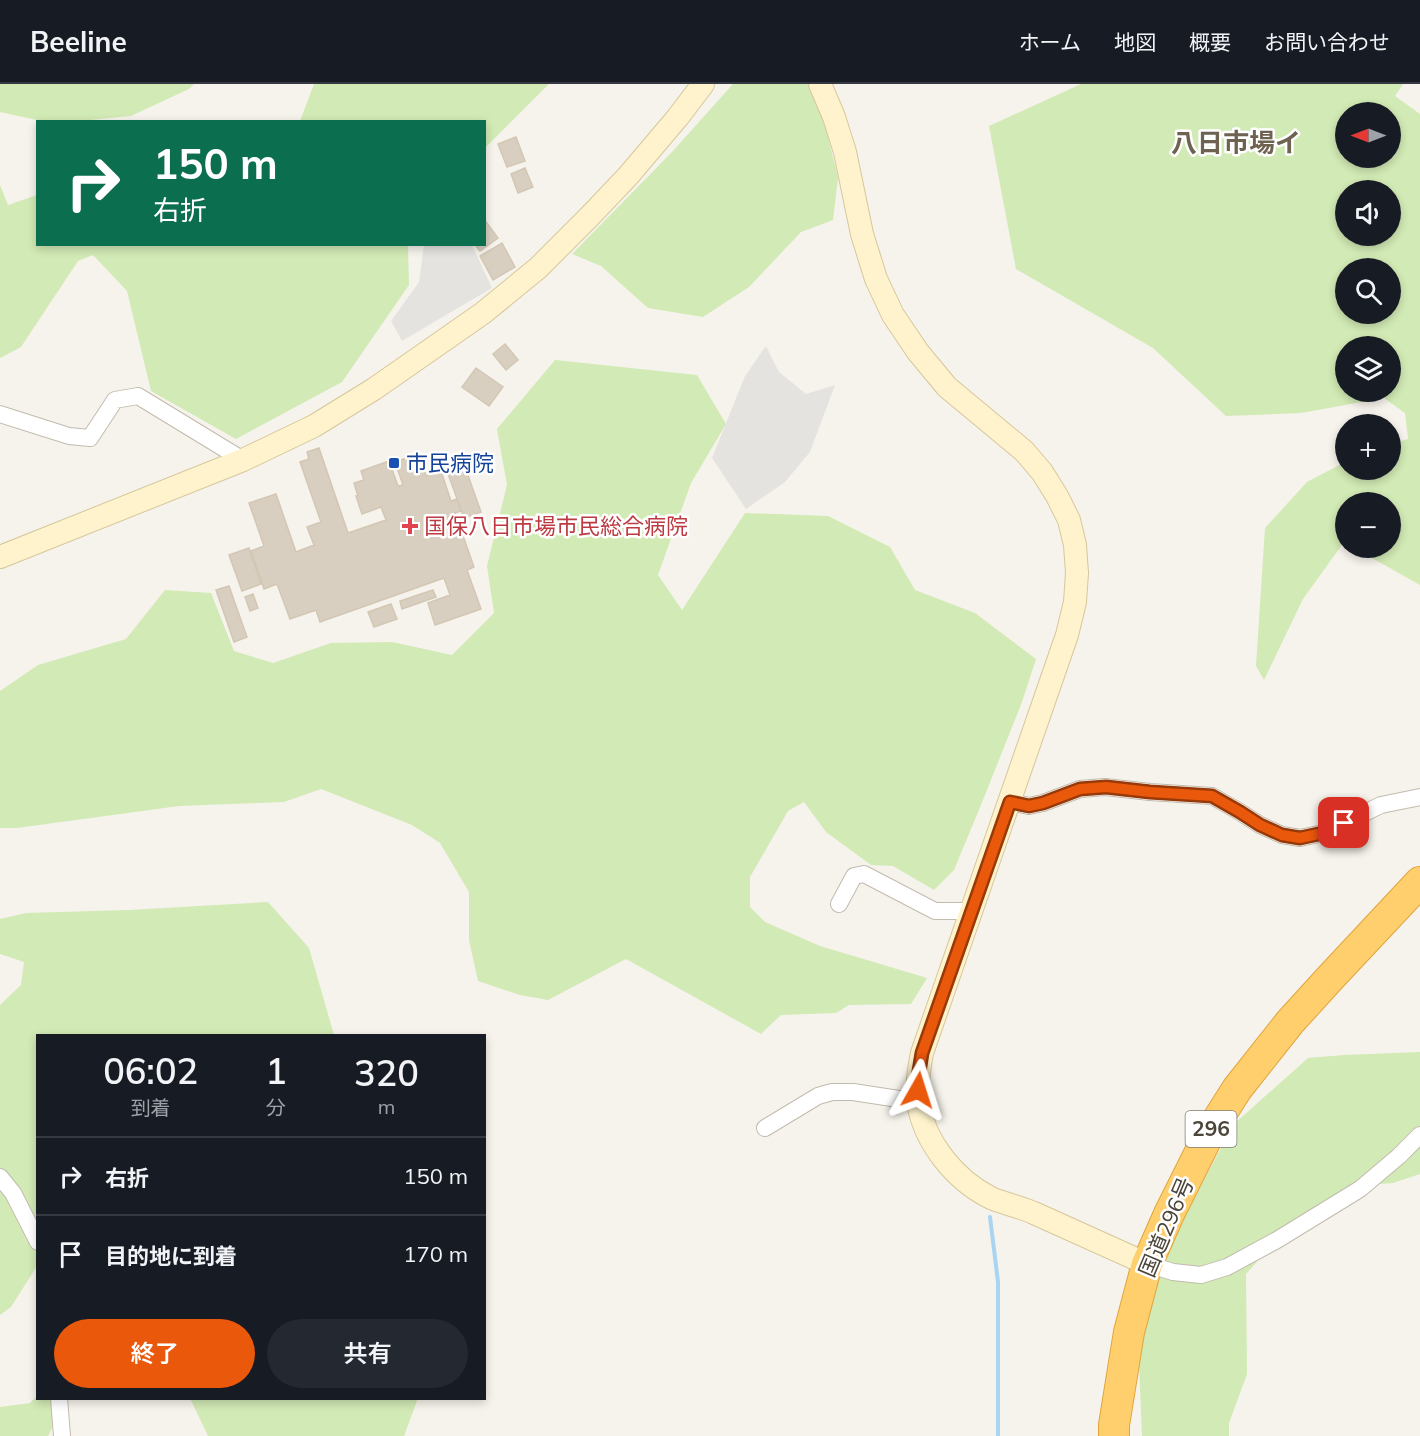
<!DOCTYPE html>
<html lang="ja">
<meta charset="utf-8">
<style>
:root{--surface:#171b24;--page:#242831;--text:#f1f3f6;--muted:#9ea1a6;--line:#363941;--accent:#ea580c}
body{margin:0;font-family:Mulish,"Noto Sans JP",sans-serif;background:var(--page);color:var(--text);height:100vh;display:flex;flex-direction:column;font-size:22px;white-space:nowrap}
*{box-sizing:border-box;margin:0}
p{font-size:20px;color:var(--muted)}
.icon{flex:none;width:33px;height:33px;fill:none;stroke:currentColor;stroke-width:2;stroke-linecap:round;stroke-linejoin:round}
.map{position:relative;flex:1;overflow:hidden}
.sheet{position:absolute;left:36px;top:950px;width:450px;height:366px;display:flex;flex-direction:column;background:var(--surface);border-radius:0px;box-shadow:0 3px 9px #0003}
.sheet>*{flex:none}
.top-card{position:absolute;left:36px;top:36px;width:450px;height:126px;border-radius:0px;box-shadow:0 3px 9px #0003;background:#0b6e4f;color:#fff;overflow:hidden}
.needle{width:39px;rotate:270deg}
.fabs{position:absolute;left:1335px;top:18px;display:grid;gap:12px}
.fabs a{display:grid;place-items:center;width:66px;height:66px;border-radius:50%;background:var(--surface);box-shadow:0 3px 9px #0003;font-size:30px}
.pin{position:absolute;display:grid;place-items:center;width:51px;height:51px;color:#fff;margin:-26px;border-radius:12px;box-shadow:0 3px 9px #0006}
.me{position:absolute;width:66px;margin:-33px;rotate:6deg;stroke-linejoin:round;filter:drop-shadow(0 0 4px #0008)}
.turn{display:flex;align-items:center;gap:21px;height:126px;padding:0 18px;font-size:27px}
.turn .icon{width:78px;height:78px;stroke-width:2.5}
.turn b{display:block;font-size:42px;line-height:51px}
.eta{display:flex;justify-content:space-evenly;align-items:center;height:102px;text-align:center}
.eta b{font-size:36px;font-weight:600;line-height:42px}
.button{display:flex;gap:12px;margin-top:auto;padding:12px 18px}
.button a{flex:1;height:69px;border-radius:36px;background:var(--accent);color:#fff;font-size:24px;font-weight:600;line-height:69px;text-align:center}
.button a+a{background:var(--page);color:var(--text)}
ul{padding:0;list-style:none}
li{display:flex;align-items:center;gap:18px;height:78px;padding:0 18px;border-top:2px solid var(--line)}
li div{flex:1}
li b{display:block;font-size:22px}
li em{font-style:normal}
header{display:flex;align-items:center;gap:36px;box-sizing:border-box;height:84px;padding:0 30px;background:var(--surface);border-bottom:2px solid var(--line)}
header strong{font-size:28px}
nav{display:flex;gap:33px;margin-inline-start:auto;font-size:21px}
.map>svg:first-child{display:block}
.green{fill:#d2eab5;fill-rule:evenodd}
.parking{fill:#e5e3e0}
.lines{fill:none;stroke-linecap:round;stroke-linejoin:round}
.stream{stroke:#a9d4f2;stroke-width:4}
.building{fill:#d8cfc1;stroke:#d3c7b4;stroke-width:1.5}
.street-casing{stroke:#c2bbae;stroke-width:18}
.secondary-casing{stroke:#d6c79b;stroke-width:24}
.highway-casing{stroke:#e0a43c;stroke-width:32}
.street{stroke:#fff;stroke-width:16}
.secondary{stroke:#fff3cd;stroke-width:22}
.highway{stroke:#ffcf6e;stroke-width:30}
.route-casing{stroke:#983908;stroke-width:15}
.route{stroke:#ea580c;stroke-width:10}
.transit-dot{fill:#1a4fb4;stroke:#fff;stroke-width:2}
.health-dot{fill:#e0444e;stroke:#fff;stroke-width:2}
.labels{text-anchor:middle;stroke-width:5;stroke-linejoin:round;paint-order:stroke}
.shield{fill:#fff;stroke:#817c74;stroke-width:1.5}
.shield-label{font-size:21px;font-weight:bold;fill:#4b4439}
.transit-label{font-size:22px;fill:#164399;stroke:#fff;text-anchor:start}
.health-label{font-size:22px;fill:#be3a42;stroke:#fff;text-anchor:start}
.street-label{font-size:22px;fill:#4b4439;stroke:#fff}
.quarter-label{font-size:26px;font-weight:bold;fill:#6e6250;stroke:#fff}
</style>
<header>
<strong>Beeline</strong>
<nav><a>ホーム</a><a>地図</a><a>概要</a><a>お問い合わせ</a></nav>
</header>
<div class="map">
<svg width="1420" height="1352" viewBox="0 0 1420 1352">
<rect width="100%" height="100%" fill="#f6f3ec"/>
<path class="green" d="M 0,0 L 194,0 L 189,5 L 131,32 L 80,37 L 46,38 L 0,28 Z
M 314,0 L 549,0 L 485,64 L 484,38 L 300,37 Z
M 733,0 L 815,0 L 838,94 L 833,136 L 801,148 L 749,203 L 703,233 L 648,224 L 601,182 L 572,170 L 672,68 Z
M 1081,0 L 1403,0 L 1395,12 L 1420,30 L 1420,501 L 1354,464 L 1390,464 L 1390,418 L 1346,418 L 1345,459 L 1344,458 L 1303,515 L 1264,596 L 1256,582 L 1265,444 L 1307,398 L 1345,378 L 1346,386 L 1390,386 L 1391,360 L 1408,355 L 1405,329 L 1384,314 L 1301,329 L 1226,332 L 1153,264 L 1016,185 L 989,42 ZM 1346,28 L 1390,28 L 1390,74 L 1346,74 ZM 1346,106 L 1390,106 L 1390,152 L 1346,152 ZM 1346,184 L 1390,184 L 1390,230 L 1346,230 ZM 1346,262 L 1390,262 L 1390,308 L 1346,308 Z
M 0,101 L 8,121 L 37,111 L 38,160 L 408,161 L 409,201 L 342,298 L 236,355 L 151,307 L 127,207 L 93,171 L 78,177 L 21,263 L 0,274 Z
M 555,276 L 697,291 L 726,340 L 691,399 L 658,491 L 682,526 L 745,429 L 828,432 L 890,463 L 915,506 L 975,529 L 1036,575 L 1022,618 L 983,716 L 954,786 L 934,806 L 893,782 L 871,781 L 826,748 L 804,718 L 788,727 L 750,793 L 750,823 L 765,838 L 820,862 L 927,894 L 911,920 L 849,921 L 836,929 L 781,931 L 761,950 L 626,875 L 548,916 L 520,911 L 478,897 L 469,856 L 469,808 L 440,759 L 412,741 L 321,705 L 284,718 L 179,722 L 17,744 L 0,744 L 0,607 L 38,581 L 126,555 L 165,506 L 211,509 L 234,567 L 273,579 L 331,559 L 392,558 L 452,571 L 494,529 L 487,482 L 507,401 L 497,345 Z
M 268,818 L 309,864 L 334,951 L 38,951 L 37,1182 L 11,1223 L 0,1231 L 0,921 L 21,901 L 24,878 L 0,870 L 0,835 L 26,829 L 129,826 Z
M 1420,968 L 1420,1090 L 1393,1099 L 1353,1102 L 1297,1133 L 1246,1190 L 1247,1290 L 1229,1339 L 1229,1352 L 1142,1352 L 1138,1258 L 1151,1194 L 1234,1040 L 1308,974 L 1344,971 Z
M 37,1312 L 38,1314 L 65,1314 L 64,1321 L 48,1352 L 0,1352 L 0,1323 L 30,1319 Z
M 190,1314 L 418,1314 L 404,1352 L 208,1352 Z"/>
<path class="parking" d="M 424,161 L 472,161 L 492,204 L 402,257 L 391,237 L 419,198 Z
M 766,262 L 779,288 L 806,310 L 835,301 L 810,368 L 785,398 L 746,425 L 712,374 L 745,292 Z"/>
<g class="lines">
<path class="stream" d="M 990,1133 L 998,1198 L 998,1352"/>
</g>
<path class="building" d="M 516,53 L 525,77 L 507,83 L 498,60 Z
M 525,84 L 533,103 L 518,109 L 511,90 Z
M 484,135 L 498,154 L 480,167 L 476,162 L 484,160 Z
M 502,159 L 515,183 L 493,196 L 480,172 Z
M 505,260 L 518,276 L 506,286 L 493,270 Z
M 476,284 L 503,303 L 489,322 L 462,303 Z
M 319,364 L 348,449 L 386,436 L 381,423 L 362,430 L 356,412 L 358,412 L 354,399 L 364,396 L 361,387 L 389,377 L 398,402 L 403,401 L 395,378 L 409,373 L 414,386 L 423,383 L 426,392 L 441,387 L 451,417 L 457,415 L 461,427 L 455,429 L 474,483 L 467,486 L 481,525 L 435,541 L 428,519 L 450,511 L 444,494 L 320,538 L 316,526 L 290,535 L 277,500 L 264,505 L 251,467 L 264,462 L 249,419 L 276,410 L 296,468 L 314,461 L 307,443 L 321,438 L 300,378 L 309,375 L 307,368 Z
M 464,380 L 481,428 L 464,434 L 447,387 Z
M 249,464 L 261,500 L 242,507 L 229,471 Z
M 229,502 L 247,553 L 234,558 L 216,506 Z
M 433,506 L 436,513 L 402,525 L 400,517 Z
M 253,510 L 258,524 L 250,527 L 245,513 Z
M 391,520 L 397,535 L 374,543 L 368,528 Z"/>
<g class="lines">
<g class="street-casing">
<path id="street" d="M 0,330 L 69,352 L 90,354 L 115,316 L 138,312 L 243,376
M 1010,718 L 1029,722 L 1043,719 L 1080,705 L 1105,703 L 1150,708 L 1212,712 L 1240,728 L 1260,741 L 1282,751 L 1300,754 L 1323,749 L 1381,721 L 1420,713
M 839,820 L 854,792 L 864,790 L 935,827 L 972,827
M 765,1044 L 818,1012 L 832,1008 L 853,1008 L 918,1018
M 0,1093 L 13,1109 L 38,1158
M 1147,1180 L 1173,1188 L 1201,1191 L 1227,1183 L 1277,1156 L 1360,1105 L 1399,1072 L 1420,1051
M 59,1314 L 62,1352"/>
</g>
<g class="secondary-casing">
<path id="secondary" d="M 820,0 L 834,33 L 845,68 L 862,150 L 876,195 L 893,231 L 918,268 L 947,303 L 1024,367 L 1042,388 L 1057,412 L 1069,436 L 1075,461 L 1077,489 L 1075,518 L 1067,551 L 922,969 C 919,985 916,1002 918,1019 C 925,1059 955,1096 991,1114 C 1005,1120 1021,1123 1034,1129 C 1072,1146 1110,1163 1147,1180
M 0,473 L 243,376 L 314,342 L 374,305 L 483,229 L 538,184 L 589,133 L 628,92 L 678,33 L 703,0"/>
</g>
<g class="highway-casing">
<path id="highway" d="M 1114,1352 L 1114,1341 L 1129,1248 L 1147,1180 L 1169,1130 L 1211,1046 L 1237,1005 L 1290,938 L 1331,893 L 1420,798"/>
</g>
<use href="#street" class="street"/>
<use href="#secondary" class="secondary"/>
<use href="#highway" class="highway"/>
</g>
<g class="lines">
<g class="route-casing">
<path id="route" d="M 918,1006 L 918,994 L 922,969 L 1010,718 L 1029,722 L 1043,719 L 1080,705 L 1106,703 L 1150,708 L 1212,712 L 1240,728 L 1260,741 L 1282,751 L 1300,754 L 1323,749 L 1344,739"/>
</g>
<use href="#route" class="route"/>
</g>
<rect class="transit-dot" x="388" y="373" width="12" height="12" rx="3"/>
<path class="health-dot" d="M407 433h6v6h6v6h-6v6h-6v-6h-6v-6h6z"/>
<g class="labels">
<rect class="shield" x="1185.5" y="1027" width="51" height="36" rx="4.5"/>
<g class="shield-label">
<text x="1211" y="1052">296</text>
</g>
<g class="transit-label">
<text x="406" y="387">市民病院</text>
</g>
<g class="health-label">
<text x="424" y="450">国保八日市場市民総合病院</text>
</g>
<g class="street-label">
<text transform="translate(1166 1143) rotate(-67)" y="8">国道296号</text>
</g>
<g class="quarter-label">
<text x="1236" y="68">八日市場イ</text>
</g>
</g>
</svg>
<div class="fabs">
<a><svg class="needle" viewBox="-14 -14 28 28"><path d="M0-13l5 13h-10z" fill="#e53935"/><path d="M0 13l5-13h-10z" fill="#9ea1a6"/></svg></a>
<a><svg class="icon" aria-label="sound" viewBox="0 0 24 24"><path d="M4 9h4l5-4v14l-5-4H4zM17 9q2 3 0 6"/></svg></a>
<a><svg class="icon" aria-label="search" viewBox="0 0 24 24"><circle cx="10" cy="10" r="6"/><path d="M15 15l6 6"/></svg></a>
<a><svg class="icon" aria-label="layers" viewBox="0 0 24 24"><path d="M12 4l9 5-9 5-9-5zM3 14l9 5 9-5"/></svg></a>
<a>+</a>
<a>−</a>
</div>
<div class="pin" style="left:1344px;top:739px;background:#d93025"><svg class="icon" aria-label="arrive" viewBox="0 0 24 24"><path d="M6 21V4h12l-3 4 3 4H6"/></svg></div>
<svg class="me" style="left:918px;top:1006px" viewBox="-20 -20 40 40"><path d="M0-17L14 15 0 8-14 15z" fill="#ea580c" stroke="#fff" stroke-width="4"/></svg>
<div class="top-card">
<div class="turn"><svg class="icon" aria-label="right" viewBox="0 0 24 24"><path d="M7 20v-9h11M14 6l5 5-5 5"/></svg><div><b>150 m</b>右折</div></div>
</div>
<section class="sheet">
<div class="eta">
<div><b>06:02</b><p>到着</p></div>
<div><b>1</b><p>分</p></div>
<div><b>320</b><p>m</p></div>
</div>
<ul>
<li><svg class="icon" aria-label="right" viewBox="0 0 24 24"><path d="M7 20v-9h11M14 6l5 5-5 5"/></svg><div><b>右折</b></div><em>150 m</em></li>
<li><svg class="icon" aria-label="arrive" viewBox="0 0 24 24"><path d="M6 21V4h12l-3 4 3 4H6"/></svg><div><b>目的地に到着</b></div><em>170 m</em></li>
</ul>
<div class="button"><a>終了</a><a>共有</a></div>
</section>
</div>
